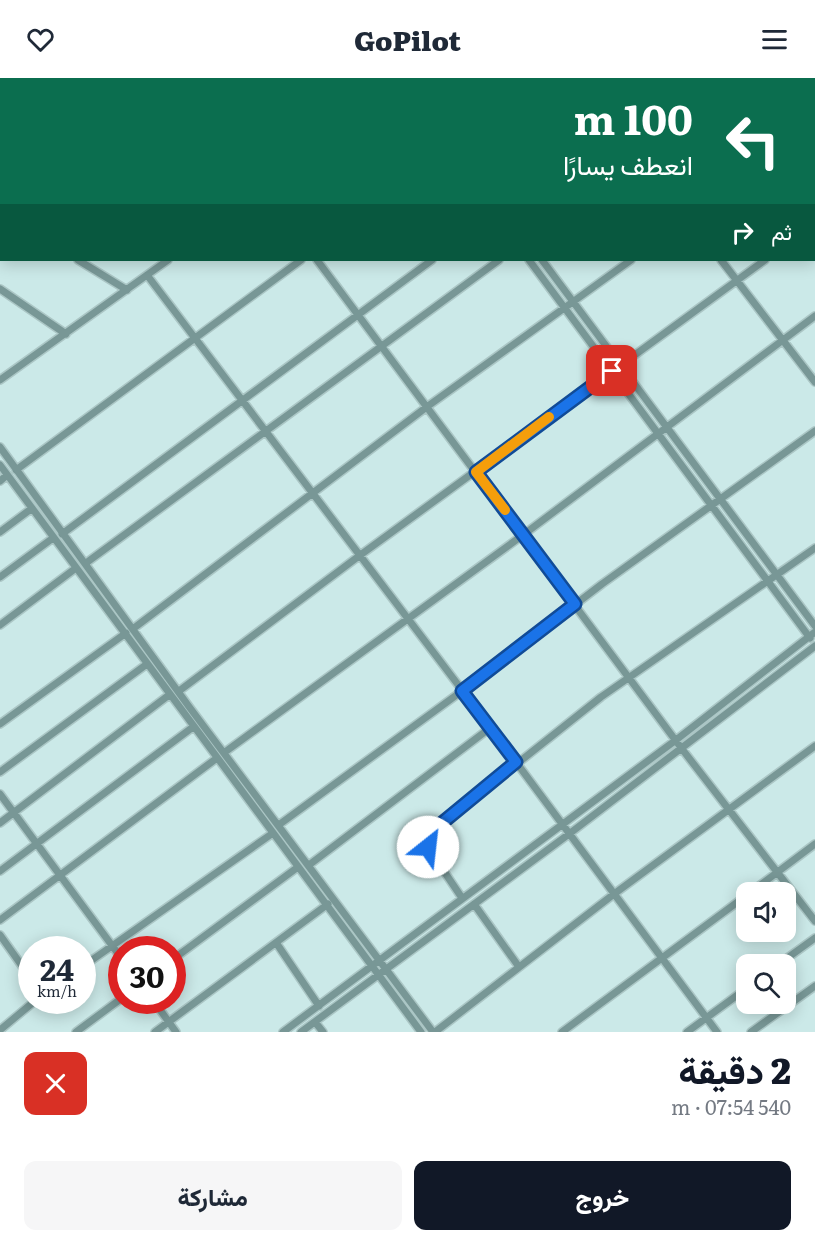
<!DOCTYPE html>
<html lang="ar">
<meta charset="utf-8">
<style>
:root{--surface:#fff;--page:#f6f6f7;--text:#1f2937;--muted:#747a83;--accent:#111827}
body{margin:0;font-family:Literata,Vazirmatn,serif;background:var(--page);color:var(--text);direction:rtl;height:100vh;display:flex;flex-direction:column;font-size:22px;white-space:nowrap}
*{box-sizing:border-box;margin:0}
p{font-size:20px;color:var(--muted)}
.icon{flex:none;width:33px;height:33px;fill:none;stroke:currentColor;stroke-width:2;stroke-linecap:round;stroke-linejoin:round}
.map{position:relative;height:954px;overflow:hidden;direction:ltr}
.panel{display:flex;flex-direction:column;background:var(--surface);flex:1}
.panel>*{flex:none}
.hud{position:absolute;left:0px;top:0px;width:816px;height:183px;box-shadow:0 3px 15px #0003;direction:rtl;background:#0b6e4f;color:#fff;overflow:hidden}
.buttons{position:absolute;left:736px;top:804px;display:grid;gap:12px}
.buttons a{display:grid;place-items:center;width:60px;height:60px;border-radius:12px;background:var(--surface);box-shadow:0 3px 15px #0003;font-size:30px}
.speed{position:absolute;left:18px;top:858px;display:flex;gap:12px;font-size:30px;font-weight:700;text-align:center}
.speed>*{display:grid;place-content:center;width:78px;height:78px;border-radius:50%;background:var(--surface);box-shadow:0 3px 15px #0003;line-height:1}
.speed small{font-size:15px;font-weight:400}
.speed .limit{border:9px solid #d22;background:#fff;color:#111}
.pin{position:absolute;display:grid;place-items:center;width:51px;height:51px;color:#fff;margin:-26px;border-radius:12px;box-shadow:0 3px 9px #0006}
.me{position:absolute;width:66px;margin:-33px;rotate:29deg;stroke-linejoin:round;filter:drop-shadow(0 0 4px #0008)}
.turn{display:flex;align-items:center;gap:21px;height:126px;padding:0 24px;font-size:27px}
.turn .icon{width:78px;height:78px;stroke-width:2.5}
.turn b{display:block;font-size:42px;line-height:51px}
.then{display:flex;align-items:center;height:57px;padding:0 24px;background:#0003;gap:12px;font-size:22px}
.round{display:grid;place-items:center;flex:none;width:63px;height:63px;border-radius:12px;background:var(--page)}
.overview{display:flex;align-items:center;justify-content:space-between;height:102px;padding:0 24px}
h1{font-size:36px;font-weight:800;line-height:45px;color:var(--accent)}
.primary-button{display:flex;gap:12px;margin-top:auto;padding:12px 24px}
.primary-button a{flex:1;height:69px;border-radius:12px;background:var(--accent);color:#fff;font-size:24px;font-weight:800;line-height:69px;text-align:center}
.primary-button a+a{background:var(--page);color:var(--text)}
header{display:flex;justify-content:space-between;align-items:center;height:78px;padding:0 24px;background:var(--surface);font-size:27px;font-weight:800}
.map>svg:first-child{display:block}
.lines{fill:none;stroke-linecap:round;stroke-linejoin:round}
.minor-casing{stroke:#abc6c5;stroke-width:10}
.minor{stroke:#789796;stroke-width:7}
.route-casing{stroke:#114b97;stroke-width:15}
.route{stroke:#1a73e8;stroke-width:10}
.slow{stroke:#f59e0b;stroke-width:10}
</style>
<header><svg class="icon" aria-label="menu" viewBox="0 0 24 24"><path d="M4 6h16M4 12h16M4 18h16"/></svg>GoPilot<svg class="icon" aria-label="heart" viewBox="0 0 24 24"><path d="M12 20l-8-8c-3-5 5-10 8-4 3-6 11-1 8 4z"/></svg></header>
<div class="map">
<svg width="815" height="954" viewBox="0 0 815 954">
<rect width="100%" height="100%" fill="#cbe9e8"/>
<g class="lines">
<g class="minor-casing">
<path id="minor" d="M 23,0 L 24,2
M 120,0 L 123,2
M 168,0 L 169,2
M 382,0 L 383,2
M 591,0 L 592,2
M 813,0 L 814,2
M 247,2 L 249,0
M 326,2 L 328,0
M 408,2 L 410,0
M 546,2 L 548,0
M 672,2 L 674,0
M 744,2 L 746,0
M 0,14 L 2,14
M 814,48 L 815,47
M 0,85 L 2,86
M 0,135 L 2,136
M 814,144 L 815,144
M 78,182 L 127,212
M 317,182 L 682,671 L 815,843
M 529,182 L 810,560
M 542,182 L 815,548
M 721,182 L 815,304
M 147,197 L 478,633 L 717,954
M 0,211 L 66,256
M 0,302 L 168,182
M 0,369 L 190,630 L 433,954
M 0,387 L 421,954
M 16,392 L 301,182
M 0,403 L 7,397
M 0,454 L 31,431
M 62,456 L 432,182
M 86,485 L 499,182
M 0,499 L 53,460
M 0,547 L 76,490
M 134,550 L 428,328 L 631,182
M 179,613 L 359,478 L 765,182
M 0,646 L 126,555
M 225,674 L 523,457 L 815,238
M 0,694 L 147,586
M 0,716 L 122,881
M 0,745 L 169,617
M 280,746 L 462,613 L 602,506 L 815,353
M 309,787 L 490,650
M 0,793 L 193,649
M 751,814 L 815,766
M 462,820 L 431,774 L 428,760 L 431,754 L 601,619 L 815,470
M 474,826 L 519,889
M 0,842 L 217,680
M 0,857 L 32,902
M 277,866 L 319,928
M 172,882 L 298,789
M 779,886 L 815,860
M 82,889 L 273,755
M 153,922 L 176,954
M 315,944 L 323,954
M 0,952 L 36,922
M 76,954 L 122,920
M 155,954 L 328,826
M 283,954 L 676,662 L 815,554
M 301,954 L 569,756 L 815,568
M 435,954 L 614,816 L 815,668
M 562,954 L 747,817
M 687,954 L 747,910
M 751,954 L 815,908"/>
</g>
<use href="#minor" class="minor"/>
</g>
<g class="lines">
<g class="route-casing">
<path id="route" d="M 428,769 L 428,760 L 431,754 L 516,684 L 462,613 L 575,526 L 476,394 L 612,293"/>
</g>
<use href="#route" class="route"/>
<path class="slow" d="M 505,432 L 476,394 L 549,339"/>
</g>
</svg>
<div class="buttons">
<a><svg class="icon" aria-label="sound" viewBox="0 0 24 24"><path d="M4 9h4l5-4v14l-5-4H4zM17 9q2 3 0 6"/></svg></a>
<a><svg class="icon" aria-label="search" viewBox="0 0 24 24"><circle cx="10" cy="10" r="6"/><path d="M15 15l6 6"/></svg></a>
</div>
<div class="speed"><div>24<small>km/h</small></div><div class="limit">30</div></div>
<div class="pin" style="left:612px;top:293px;background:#d93025"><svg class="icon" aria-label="arrive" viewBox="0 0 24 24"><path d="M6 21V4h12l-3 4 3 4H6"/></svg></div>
<svg class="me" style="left:428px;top:769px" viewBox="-20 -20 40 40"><circle r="19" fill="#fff"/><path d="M0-13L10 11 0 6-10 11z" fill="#1a73e8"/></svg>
<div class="hud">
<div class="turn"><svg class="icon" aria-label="left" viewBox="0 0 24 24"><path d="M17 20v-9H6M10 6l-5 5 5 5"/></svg><div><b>100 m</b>انعطف يسارًا</div></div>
<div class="then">ثم<svg class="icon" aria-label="right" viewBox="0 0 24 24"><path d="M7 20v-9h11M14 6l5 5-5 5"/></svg></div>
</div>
</div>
<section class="panel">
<div class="overview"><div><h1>2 دقيقة</h1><p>540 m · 07:54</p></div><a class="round" style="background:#d93025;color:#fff"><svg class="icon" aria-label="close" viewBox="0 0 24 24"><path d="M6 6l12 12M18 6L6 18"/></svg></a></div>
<div class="primary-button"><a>خروج</a><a>مشاركة</a></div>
</section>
